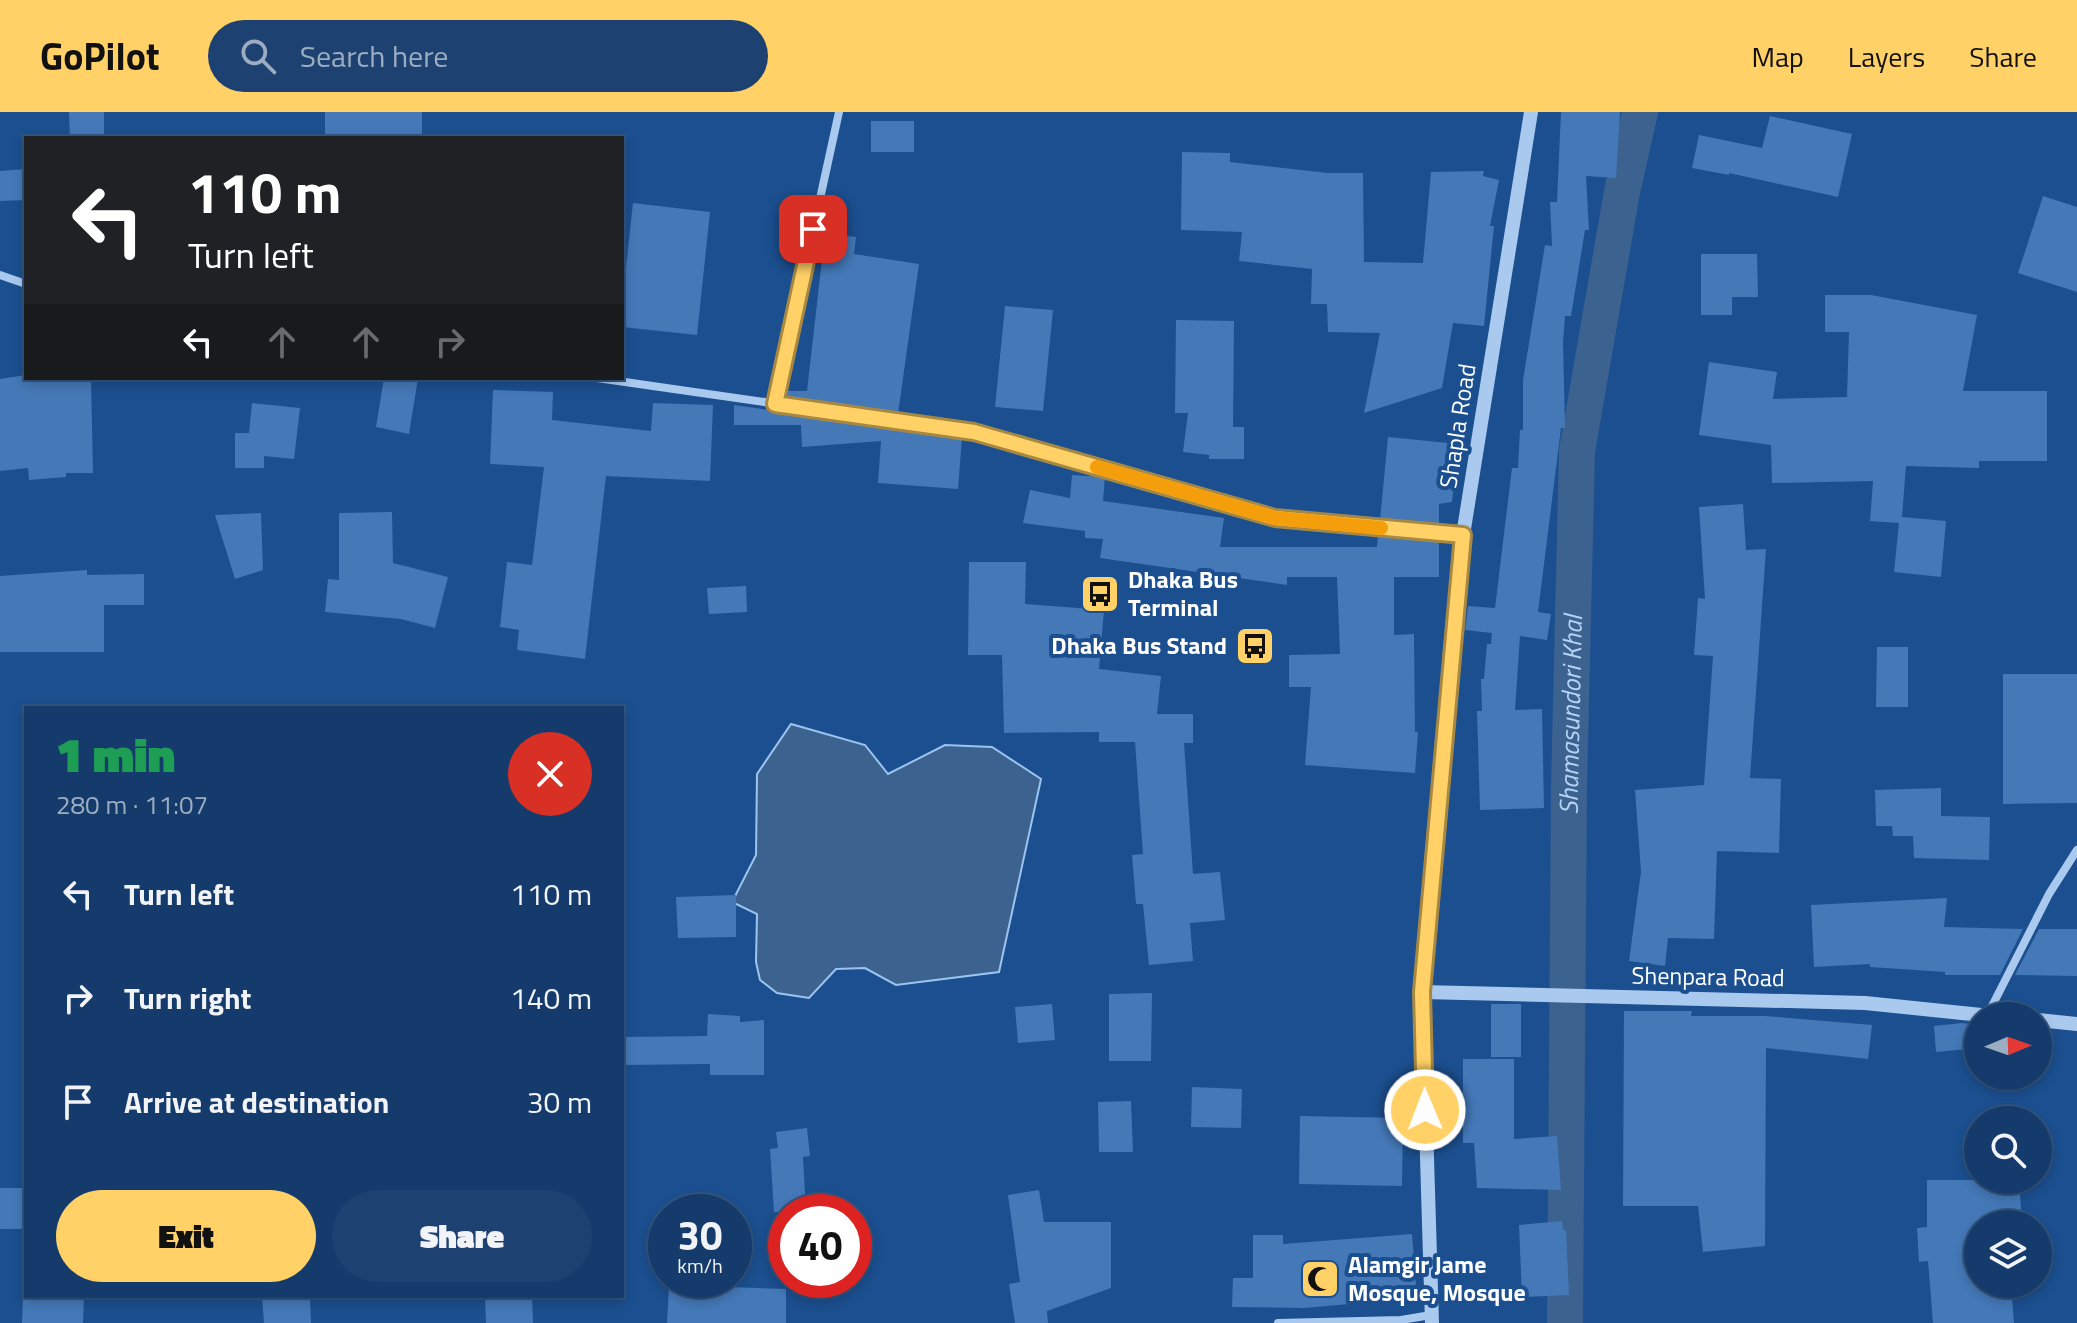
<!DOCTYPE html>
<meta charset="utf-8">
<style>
:root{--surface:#143b6b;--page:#1d4271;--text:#f1f3f6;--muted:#9dadc1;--line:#33557e;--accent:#ffd166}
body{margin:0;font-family:"Titillium Web",sans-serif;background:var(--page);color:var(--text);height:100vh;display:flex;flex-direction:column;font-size:30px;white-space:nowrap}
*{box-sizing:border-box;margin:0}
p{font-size:26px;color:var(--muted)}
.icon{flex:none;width:44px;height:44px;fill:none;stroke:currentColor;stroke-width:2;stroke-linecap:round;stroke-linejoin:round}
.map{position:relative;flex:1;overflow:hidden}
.side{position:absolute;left:24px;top:594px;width:600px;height:592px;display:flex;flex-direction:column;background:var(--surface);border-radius:0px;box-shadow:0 4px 12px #0003,0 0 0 2px var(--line)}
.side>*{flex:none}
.top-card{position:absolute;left:24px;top:24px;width:600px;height:244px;border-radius:0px;box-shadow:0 4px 12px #0003,0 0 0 2px var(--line);background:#202124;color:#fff;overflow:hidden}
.needle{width:52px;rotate:88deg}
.fabs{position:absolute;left:1964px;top:890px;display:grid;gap:16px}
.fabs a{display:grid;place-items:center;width:88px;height:88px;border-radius:50%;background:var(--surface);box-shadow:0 4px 12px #0003,0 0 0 2px var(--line);font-size:40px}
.speed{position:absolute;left:648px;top:1082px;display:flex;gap:16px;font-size:40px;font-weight:700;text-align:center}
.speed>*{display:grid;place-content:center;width:104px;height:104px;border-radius:50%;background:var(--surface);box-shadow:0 4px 12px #0003,0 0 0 2px var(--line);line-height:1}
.speed small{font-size:20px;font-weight:400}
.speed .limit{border:12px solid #d22;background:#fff;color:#111}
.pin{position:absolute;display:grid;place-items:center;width:68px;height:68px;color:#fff;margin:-34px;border-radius:16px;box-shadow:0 4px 12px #0006}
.me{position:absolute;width:88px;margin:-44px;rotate:359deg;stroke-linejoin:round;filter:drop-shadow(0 0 6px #0008)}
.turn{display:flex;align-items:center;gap:28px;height:168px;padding:0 32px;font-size:36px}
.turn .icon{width:104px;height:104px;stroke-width:2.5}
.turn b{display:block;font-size:56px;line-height:68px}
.lanes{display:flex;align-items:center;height:76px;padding:0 32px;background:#0003;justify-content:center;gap:40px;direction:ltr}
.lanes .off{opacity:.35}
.round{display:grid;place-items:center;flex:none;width:84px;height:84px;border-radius:42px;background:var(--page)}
.overview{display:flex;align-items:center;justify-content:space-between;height:136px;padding:0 32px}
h1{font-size:48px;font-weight:800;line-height:60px;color:#1e9e55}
.button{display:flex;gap:16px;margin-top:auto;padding:16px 32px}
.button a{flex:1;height:92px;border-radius:48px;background:var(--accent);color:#111;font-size:32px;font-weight:800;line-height:92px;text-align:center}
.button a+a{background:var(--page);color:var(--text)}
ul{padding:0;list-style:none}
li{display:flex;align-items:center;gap:24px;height:104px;padding:0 32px}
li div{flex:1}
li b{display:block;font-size:30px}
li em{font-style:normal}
header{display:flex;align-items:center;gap:48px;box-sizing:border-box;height:112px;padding:0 40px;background:var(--accent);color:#111}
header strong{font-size:38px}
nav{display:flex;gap:44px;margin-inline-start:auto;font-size:28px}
.search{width:560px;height:72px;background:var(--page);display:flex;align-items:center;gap:20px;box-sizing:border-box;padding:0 28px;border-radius:44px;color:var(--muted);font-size:30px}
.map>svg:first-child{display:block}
.water{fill:#3c6290;stroke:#9cc4f0;stroke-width:2}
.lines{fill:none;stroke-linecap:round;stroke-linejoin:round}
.canal{stroke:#3c6290;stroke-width:36}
.building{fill:#4478b7}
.minor{stroke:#a9c9ee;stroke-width:8}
.tertiary{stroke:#a9c9ee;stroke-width:14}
.route-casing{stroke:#a68842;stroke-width:20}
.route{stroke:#ffd166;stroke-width:14}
.slow{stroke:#f59e0b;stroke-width:14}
.labels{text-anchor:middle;stroke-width:8;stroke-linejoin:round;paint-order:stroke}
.street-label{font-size:24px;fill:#fff;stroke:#1b4f8f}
.poi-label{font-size:24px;font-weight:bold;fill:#fff;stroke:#1b4f8f;text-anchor:start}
.water-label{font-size:26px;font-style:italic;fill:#b5d3f5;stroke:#1b4f8f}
</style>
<header>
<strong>GoPilot</strong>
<div class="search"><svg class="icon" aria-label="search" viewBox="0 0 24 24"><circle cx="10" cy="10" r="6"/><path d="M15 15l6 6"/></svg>Search here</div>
<nav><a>Map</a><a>Layers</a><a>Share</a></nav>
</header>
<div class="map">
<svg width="2077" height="1211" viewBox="0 0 2077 1211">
<rect width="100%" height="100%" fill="#1b4f8f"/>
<path class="water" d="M 791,612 L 865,633 L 888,662 L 945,633 L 992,635 L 1041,667 L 999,860 L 896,873 L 865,856 L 836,857 L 809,886 L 777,881 L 760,868 L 756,850 L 757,802 L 732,790 L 756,743 L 757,662 Z"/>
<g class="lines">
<path class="canal" id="s1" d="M 1565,1211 L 1569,673 L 1577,339 L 1622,80 L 1640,0"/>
</g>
<path class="building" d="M 69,0 L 104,0 L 104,26 L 70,26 Z
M 325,0 L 422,0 L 422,26 L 325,26 Z
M 1561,0 L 1620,0 L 1616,66 L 1586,64 L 1589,118 L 1585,118 L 1571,204 L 1565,204 L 1563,230 L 1565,316 L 1561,316 L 1538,500 L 1551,502 L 1547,528 L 1520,524 L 1515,598 L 1542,597 L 1544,696 L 1480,698 L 1477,599 L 1482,599 L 1481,567 L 1484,567 L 1487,532 L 1491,532 L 1492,521 L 1465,518 L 1468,494 L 1495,496 L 1512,356 L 1518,356 L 1520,318 L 1523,318 L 1523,268 L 1545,133 L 1552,134 L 1550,90 L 1557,90 Z
M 1770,4 L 1852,22 L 1838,85 L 1729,61 L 1729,63 L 1692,56 L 1699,23 L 1762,36 Z
M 871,9 L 914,9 L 914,40 L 871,40 Z
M 1182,40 L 1230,41 L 1230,50 L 1328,61 L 1363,61 L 1364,150 L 1423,151 L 1431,60 L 1484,59 L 1483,64 L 1499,68 L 1490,114 L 1494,114 L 1484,214 L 1453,211 L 1442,276 L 1364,301 L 1380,221 L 1328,220 L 1327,192 L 1311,192 L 1312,157 L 1239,149 L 1242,120 L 1181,118 Z
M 26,57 L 26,88 L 0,89 L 0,59 Z
M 2043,84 L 2077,95 L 2077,180 L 2018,161 Z
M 633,91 L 710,100 L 697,223 L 622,215 L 622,192 Z
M 825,121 L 856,125 L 854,142 L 919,152 L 898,302 L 784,286 L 785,279 L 807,279 Z
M 1701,142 L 1757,142 L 1758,185 L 1732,185 L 1732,203 L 1701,203 Z
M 1825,183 L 1871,183 L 1977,203 L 1963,279 L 2047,279 L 2047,349 L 1979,349 L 1979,356 L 1906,354 L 1902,405 L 1946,409 L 1941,465 L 1894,460 L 1899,411 L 1870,409 L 1873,369 L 1772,371 L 1771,333 L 1699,323 L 1709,250 L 1777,260 L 1773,287 L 1847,285 L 1849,220 L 1825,220 Z
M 1005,194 L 1053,198 L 1043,299 L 995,295 Z
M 1176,208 L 1234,209 L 1233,315 L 1244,315 L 1244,347 L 1209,347 L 1209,343 L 1183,340 L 1188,301 L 1175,301 Z
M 26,263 L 26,266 L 91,266 L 93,361 L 66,361 L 66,365 L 29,368 L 28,356 L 0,359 L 0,267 Z
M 384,266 L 418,266 L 409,322 L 376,315 Z
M 493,278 L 553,280 L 552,308 L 651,319 L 653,291 L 713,293 L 710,369 L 606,364 L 585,547 L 517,538 L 519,518 L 500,515 L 507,450 L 532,453 L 544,355 L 490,352 Z
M 252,291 L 300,296 L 294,347 L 264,344 L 264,356 L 235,356 L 235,321 L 249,321 Z
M 734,293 L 962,325 L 958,377 L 878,371 L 881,329 L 802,335 L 801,313 L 734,313 Z
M 1388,325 L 1458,332 L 1452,390 L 1439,392 L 1439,414 L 1380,408 Z
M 1072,363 L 1105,365 L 1103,389 L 1224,406 L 1220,435 L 1377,435 L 1378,422 L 1439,428 L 1439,465 L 1394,465 L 1394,523 L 1414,522 L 1415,620 L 1418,620 L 1415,661 L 1305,653 L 1311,575 L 1289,575 L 1289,543 L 1340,542 L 1337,465 L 1287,465 L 1287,473 L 1100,446 L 1103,427 L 1085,426 L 1085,419 L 1023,411 L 1030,378 L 1070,386 Z
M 1743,392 L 1746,438 L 1766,437 L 1750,666 L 1781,667 L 1779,741 L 1717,739 L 1714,827 L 1668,826 L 1665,854 L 1629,849 L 1641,760 L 1635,678 L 1704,673 L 1713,544 L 1694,543 L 1698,486 L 1705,487 L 1699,395 Z
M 392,400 L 393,451 L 448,465 L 435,516 L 401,507 L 325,500 L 328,467 L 339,468 L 339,401 Z
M 261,401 L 263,458 L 235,467 L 215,403 Z
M 969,450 L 1026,450 L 1025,492 L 1104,498 L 1099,557 L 1161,564 L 1157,602 L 1193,602 L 1193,631 L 1184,631 L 1193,762 L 1220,760 L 1225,808 L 1190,811 L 1193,849 L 1149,853 L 1143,792 L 1136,792 L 1132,743 L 1143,742 L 1135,630 L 1099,630 L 1099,620 L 1004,621 L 1002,543 L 968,543 Z
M 87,458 L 87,463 L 144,462 L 144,493 L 104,493 L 104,540 L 0,540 L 0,464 Z
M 746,474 L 747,500 L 709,502 L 707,476 Z
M 1877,535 L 1908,535 L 1908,595 L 1876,595 Z
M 2003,562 L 2077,562 L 2077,691 L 2003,692 Z
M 1941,676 L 1941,704 L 1990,705 L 1989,748 L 1914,746 L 1913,724 L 1893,724 L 1892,714 L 1876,714 L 1875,678 Z
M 736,783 L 736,825 L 678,826 L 676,785 Z
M 1947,786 L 1944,815 L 2023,817 L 2000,863 L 1945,863 L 1945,860 L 1870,855 L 1870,852 L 1814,855 L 1811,793 Z
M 2039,817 L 2077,817 L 2077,864 L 2015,863 Z
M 1152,881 L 1151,949 L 1109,949 L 1109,882 Z
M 1052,892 L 1055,928 L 1018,931 L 1015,895 Z
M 1491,892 L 1521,892 L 1521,945 L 1491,945 Z
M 1624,899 L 1692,899 L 1691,904 L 1765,904 L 1872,913 L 1868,947 L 1766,936 L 1765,1134 L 1703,1140 L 1698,1094 L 1623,1094 Z
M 708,902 L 740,904 L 740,910 L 764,908 L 764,963 L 710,963 L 710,952 L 622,953 L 622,925 L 707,924 Z
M 1962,911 L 1978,913 L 1978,936 L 1936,940 L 1934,914 Z
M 1463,947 L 1514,947 L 1514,1027 L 1557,1024 L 1561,1078 L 1477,1076 L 1474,1031 L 1463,1031 Z
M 1192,975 L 1242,977 L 1241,1016 L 1191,1015 Z
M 1131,989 L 1133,1040 L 1099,1040 L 1098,990 Z
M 1300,1004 L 1403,1006 L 1402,1074 L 1299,1072 Z
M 807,1016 L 810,1044 L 803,1045 L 806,1100 L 774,1100 L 770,1037 L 778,1036 L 776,1020 Z
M 1927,1068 L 2019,1068 L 2022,1112 L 1978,1112 L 1978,1172 L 2011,1172 L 2014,1211 L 1933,1211 L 1928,1149 L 1919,1150 L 1917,1116 L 1927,1115 Z
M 0,1076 L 26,1076 L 26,1117 L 0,1117 Z
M 1039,1078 L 1044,1110 L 1111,1110 L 1111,1176 L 1047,1199 L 1048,1211 L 1015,1211 L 1009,1172 L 1020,1170 L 1008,1083 Z
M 1562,1109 L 1563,1118 L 1566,1118 L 1569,1183 L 1522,1185 L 1519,1113 Z
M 1412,1122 L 1417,1186 L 1304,1196 L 1232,1195 L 1233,1166 L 1253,1166 L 1253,1123 L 1283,1123 L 1283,1132 Z
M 669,1173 L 786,1177 L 786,1211 L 667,1211 Z
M 23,1184 L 84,1184 L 83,1211 L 22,1211 Z
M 262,1184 L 310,1184 L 311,1211 L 264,1211 Z
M 485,1184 L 532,1184 L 533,1211 L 486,1211 Z"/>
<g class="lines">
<path class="minor" d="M 0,163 L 26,172
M 597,266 L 974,320 L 1275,406 L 1463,423
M 775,292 L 839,0
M 1987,904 L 2049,782 L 2077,738
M 1278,1211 L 1401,1208 L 1431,1203"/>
<path class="tertiary" d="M 1422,880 L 1865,891 L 1991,904
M 2038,908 L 2077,912
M 1432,1211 L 1422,880 L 1463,423 L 1531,0"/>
</g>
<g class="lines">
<g class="route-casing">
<path id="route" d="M 813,117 L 775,292 L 974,320 L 1275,406 L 1463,423 L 1422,880 L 1425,998"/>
</g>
<use href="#route" class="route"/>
<path class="slow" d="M 1097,355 L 1275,406 L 1381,416"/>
</g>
<defs>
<g id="bus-square" transform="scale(2)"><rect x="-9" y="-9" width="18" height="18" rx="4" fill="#ffd166" stroke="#1b4f8f"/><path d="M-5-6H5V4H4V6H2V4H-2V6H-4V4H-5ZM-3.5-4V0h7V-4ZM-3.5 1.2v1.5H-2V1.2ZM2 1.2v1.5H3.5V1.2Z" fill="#111"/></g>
<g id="mosque-square" transform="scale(2)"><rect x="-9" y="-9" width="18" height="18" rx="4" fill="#ffd166" stroke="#1b4f8f"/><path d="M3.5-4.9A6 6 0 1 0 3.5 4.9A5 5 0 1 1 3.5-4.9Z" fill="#111"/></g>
</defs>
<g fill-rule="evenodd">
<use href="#bus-square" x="1100" y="482"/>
<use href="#bus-square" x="1255" y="534"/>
<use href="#mosque-square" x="1320" y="1167"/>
</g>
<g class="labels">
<g class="street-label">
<text transform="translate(1458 314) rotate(-81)" y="8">Shapla Road</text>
<text transform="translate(1708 865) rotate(1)" y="8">Shenpara Road</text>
</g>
<g class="poi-label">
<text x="1128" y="476">Dhaka Bus<tspan x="1128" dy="28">Terminal</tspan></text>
<text x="1227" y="542" text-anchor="end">Dhaka Bus Stand</text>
<text x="1348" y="1161">Alamgir Jame<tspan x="1348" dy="28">Mosque, Mosque</tspan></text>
</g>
<g class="water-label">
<text dy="9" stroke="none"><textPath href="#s1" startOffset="608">Shamasundori Khal</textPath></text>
</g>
</g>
</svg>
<div class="fabs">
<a><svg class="needle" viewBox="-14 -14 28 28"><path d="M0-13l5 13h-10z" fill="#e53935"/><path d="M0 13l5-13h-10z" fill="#9dadc1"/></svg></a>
<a><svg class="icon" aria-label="search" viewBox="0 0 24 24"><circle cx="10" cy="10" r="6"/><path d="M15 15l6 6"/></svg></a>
<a><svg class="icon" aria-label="layers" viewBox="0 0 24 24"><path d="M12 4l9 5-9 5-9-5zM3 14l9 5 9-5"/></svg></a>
</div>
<div class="speed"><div>30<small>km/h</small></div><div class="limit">40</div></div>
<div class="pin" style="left:813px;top:117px;background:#d93025"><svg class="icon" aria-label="arrive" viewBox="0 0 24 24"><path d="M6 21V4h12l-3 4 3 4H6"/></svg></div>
<svg class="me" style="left:1425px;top:998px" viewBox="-20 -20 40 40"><circle r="17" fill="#ffd166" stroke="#fff" stroke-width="3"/><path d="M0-11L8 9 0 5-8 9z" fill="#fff"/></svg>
<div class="top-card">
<div class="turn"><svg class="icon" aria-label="left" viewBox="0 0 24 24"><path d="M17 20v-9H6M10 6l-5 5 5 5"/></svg><div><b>110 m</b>Turn left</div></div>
<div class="lanes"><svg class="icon" aria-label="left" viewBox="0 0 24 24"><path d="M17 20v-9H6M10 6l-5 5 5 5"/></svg><svg class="icon off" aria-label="ahead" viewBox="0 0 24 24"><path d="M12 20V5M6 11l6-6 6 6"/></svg><svg class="icon off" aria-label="ahead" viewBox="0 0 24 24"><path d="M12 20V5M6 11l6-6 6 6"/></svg><svg class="icon off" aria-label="right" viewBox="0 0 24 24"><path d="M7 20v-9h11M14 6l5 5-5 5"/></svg></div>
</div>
<section class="side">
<div class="overview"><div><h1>1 min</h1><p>280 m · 11:07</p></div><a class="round" style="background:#d93025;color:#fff"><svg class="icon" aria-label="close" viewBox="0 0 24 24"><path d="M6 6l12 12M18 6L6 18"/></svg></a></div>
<ul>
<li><svg class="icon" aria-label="left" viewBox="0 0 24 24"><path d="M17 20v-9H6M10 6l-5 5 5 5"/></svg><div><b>Turn left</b></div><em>110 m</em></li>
<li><svg class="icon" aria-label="right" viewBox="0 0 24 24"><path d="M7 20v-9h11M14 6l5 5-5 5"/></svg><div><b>Turn right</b></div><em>140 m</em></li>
<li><svg class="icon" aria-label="arrive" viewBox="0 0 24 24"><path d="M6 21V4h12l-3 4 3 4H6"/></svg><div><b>Arrive at destination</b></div><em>30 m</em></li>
</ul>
<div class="button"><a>Exit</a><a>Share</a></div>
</section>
</div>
